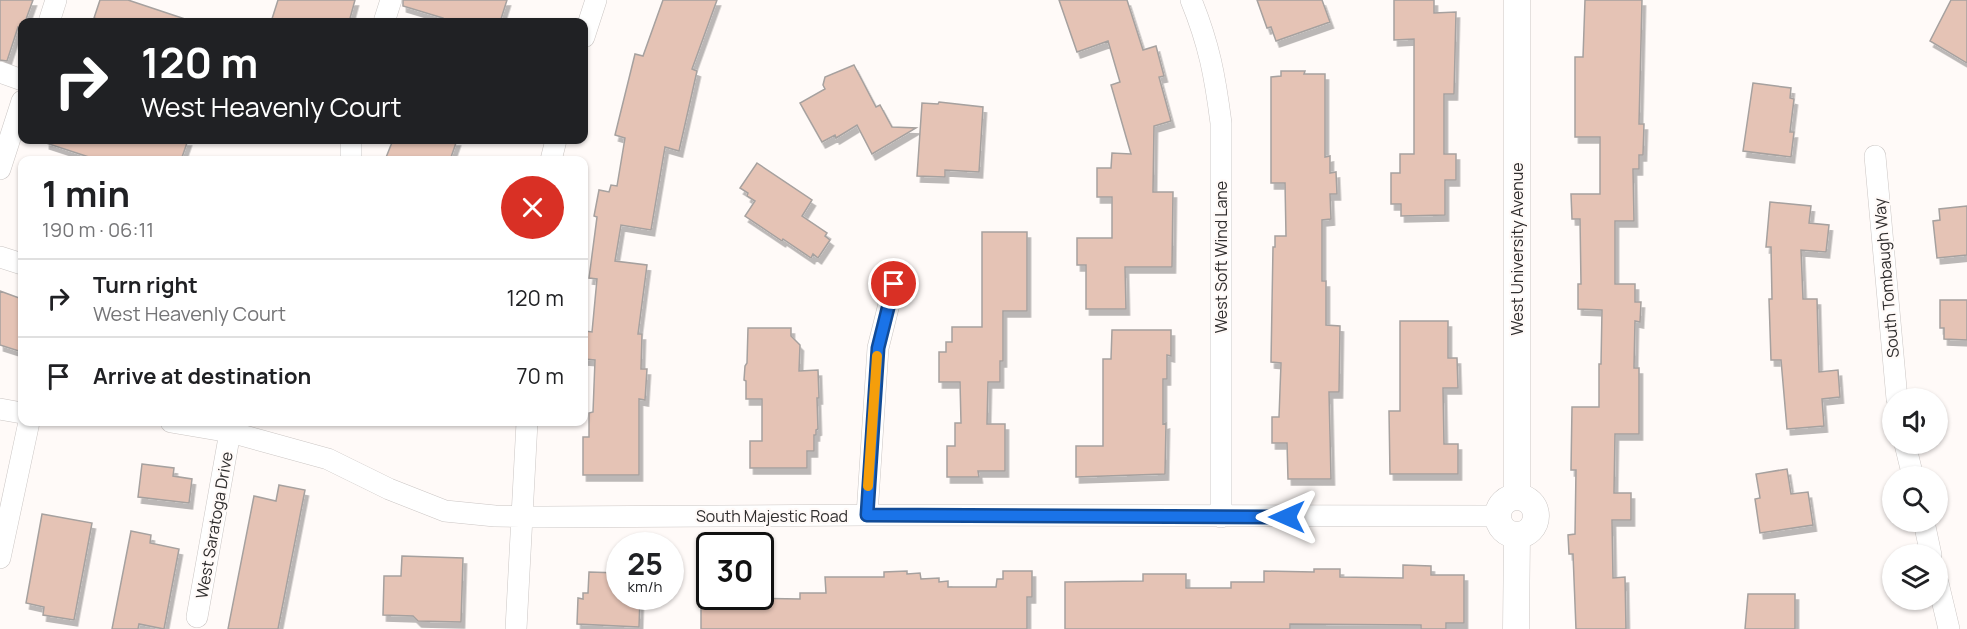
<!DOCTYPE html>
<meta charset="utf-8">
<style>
:root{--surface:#fff;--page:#f6f6f6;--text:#202124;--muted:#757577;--line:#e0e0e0}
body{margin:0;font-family:Manrope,sans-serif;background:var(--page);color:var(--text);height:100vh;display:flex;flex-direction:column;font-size:22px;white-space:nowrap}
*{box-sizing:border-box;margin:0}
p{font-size:20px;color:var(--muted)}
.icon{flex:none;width:33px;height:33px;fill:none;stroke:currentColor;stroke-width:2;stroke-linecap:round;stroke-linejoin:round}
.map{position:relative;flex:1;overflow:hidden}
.sheet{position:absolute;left:18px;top:156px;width:570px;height:270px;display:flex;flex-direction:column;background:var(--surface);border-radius:12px;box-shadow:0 2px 4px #0004}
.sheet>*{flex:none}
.guide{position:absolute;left:18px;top:18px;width:570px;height:126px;border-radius:12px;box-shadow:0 2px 4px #0004;background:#202124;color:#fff;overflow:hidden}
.tools{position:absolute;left:1882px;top:388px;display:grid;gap:12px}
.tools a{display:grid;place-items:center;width:66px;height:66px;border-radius:50%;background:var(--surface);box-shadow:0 2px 4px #0004;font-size:30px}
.speed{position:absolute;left:606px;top:532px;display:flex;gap:12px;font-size:30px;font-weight:700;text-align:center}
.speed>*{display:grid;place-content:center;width:78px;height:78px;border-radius:50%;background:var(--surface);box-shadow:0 2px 4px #0004;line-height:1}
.speed small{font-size:15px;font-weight:400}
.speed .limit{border:3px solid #111;border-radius:9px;background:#fff;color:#111}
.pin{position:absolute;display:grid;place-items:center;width:51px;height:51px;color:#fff;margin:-26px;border:3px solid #fff;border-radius:50%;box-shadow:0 2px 6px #0007}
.me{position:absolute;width:66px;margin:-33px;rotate:270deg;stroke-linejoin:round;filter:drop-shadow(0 0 4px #0008)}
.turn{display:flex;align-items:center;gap:21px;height:126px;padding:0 24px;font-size:27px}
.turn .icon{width:78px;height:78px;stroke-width:2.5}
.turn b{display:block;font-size:42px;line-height:51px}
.round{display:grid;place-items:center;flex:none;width:63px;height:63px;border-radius:32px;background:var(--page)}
.headline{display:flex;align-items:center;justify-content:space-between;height:102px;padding:0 24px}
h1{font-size:36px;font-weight:700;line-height:45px}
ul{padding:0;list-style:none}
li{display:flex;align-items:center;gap:18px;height:78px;padding:0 24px;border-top:2px solid var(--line)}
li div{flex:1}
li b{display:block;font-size:22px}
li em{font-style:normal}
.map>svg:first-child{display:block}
.building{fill:#e5c3b5;stroke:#a6a19f;stroke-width:1.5;filter:url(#shadow)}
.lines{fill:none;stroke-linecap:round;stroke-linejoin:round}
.minor-casing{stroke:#cbc6c4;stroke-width:22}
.tertiary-casing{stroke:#cbc6c4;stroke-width:27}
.minor{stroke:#fff;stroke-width:21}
.tertiary{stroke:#fff;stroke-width:26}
.route-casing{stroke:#114b97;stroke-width:15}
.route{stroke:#1a73e8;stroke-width:10}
.slow{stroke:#f59e0b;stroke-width:10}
.labels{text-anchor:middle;stroke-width:4.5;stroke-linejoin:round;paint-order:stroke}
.street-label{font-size:16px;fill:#302e2e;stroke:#fffaf8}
</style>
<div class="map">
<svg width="1967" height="629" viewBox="0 0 1967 629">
<defs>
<filter id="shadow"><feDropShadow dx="3.5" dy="6" stdDeviation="0" flood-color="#0004"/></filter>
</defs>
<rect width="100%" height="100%" fill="#fffaf8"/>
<path class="building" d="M 0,0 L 33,0 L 25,22 L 22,22 L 22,29 L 18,27 L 7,61 L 0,60 Z
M 100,0 L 128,0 L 185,19 L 184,22 L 106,22 L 94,18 Z
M 278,0 L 355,0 L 349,22 L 271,22 Z
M 403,0 L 507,0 L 500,22 L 442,22 L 443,18 L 403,6 Z
M 663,0 L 717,0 L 692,69 L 697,71 L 679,151 L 665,147 L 651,230 L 621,225 L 615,261 L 647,265 L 638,334 L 642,334 L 641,369 L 647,369 L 645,400 L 639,399 L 639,475 L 583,475 L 583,437 L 589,437 L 589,413 L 593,412 L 595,360 L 584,359 L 585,331 L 592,332 L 597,279 L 589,278 L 597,217 L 594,216 L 599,190 L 609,192 L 611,185 L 617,186 L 625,138 L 615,135 L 635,54 L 643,56 Z
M 1059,0 L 1127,0 L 1143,50 L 1156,46 L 1164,76 L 1159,77 L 1171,121 L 1154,126 L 1153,192 L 1173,192 L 1172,267 L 1125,267 L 1126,309 L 1086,309 L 1086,265 L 1077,265 L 1077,238 L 1112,238 L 1112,197 L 1097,197 L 1097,168 L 1111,168 L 1112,153 L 1131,154 L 1111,85 L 1120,82 L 1108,41 L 1077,52 Z
M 1257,0 L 1322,0 L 1330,22 L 1276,41 L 1271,27 L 1267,28 Z
M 1394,0 L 1434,0 L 1434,13 L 1456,12 L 1454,94 L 1444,94 L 1444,154 L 1456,154 L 1456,180 L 1445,180 L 1445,215 L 1401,216 L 1401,204 L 1391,204 L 1391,173 L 1400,173 L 1400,154 L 1414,154 L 1414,39 L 1394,40 Z
M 1585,0 L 1642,0 L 1639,124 L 1644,124 L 1643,155 L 1639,155 L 1639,169 L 1633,169 L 1634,221 L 1615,221 L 1615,284 L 1635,284 L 1635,302 L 1641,302 L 1640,322 L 1635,321 L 1634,368 L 1639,368 L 1639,434 L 1615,434 L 1614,493 L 1631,493 L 1631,520 L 1612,520 L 1613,578 L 1625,577 L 1626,629 L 1576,629 L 1573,554 L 1569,554 L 1568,535 L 1575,534 L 1576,470 L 1571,470 L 1572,407 L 1599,407 L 1599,364 L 1601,364 L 1602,310 L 1578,309 L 1578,284 L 1581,284 L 1580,219 L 1572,219 L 1571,194 L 1600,194 L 1600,137 L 1575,137 L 1575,57 L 1583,57 Z
M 1951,0 L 1967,0 L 1967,63 L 1930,41 Z
M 854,65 L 876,107 L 880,105 L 892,127 L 916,128 L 872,154 L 857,125 L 836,138 L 835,135 L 822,142 L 800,103 L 825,89 L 823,85 L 825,77 Z
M 1281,71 L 1305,71 L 1304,74 L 1325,74 L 1325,157 L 1330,156 L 1330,173 L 1336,172 L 1337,194 L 1330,194 L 1331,219 L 1322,220 L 1322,281 L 1326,281 L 1326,325 L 1340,326 L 1339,392 L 1329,392 L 1331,479 L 1288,479 L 1287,443 L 1272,443 L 1272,417 L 1279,417 L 1281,363 L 1271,362 L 1273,247 L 1275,247 L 1275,236 L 1286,236 L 1285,183 L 1271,183 L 1271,77 L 1281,76 Z
M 1753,83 L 1791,88 L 1790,98 L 1794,99 L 1790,132 L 1794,132 L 1791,157 L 1743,151 Z
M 939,102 L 983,107 L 979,172 L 945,170 L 945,177 L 917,176 L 922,103 L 938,104 Z
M 46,140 L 188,140 L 181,160 L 98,160 L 46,143 Z
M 393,140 L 457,140 L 450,160 L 385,160 Z
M 757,163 L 812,200 L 802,216 L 827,233 L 825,236 L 830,240 L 818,258 L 813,254 L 811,258 L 783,239 L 782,241 L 745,216 L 755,201 L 747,196 L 748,193 L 740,188 Z
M 1770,202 L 1811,206 L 1809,223 L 1829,225 L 1826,252 L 1801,250 L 1803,299 L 1817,299 L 1819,372 L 1838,370 L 1840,397 L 1822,399 L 1824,426 L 1787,429 L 1781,360 L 1771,360 L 1769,299 L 1772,299 L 1771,247 L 1766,247 Z
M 1967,206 L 1967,255 L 1937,258 L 1933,221 L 1940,220 L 1939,209 Z
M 982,232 L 1027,232 L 1027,311 L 1003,311 L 1003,361 L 1000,361 L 1000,382 L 988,382 L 987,424 L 1005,424 L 1005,471 L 978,471 L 979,477 L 947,477 L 947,446 L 955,446 L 955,423 L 961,423 L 960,382 L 939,382 L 939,352 L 946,352 L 946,342 L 952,342 L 952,327 L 982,327 Z
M 0,291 L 22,299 L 22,352 L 0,345 Z
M 1940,300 L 1967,300 L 1967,340 L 1944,339 L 1944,328 L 1940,328 Z
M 1400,321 L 1448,321 L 1448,358 L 1457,358 L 1458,388 L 1443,388 L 1444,444 L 1458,444 L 1458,474 L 1390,474 L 1389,411 L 1400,411 Z
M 748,328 L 791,328 L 791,336 L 800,345 L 799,371 L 818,370 L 819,398 L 817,398 L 818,429 L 816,430 L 816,435 L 814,435 L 814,451 L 807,451 L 807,468 L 750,468 L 750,441 L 762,441 L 762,399 L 746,399 L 746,381 L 744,380 L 745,366 L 747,363 Z
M 1112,330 L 1171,330 L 1171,356 L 1167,355 L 1167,379 L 1163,379 L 1163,424 L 1166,423 L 1165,474 L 1076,477 L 1076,446 L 1103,446 L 1103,359 L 1111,359 Z
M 142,464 L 174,468 L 173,476 L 192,479 L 189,503 L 138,497 Z
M 1787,469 L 1791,494 L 1808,492 L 1813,525 L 1760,533 L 1755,499 L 1760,498 L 1756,474 Z
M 279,485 L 305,490 L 278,629 L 228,629 L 254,496 L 276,501 Z
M 42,514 L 92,523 L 74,620 L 43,615 L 44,607 L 26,603 Z
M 131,531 L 151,535 L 150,543 L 179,549 L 164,629 L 139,624 L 138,629 L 112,629 Z
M 402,556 L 463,558 L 461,622 L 418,621 L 413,616 L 383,615 L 384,576 L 401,576 Z
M 1403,565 L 1431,566 L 1431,575 L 1464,575 L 1464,623 L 1446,623 L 1446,629 L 1421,629 L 1421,625 L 1290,624 L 1290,629 L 1065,629 L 1065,582 L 1143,581 L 1143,574 L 1186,574 L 1186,588 L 1231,588 L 1231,582 L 1264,582 L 1264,571 L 1314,572 L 1314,569 L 1340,569 L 1340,577 L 1403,578 Z
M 907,571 L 907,574 L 920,573 L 921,579 L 939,578 L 939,582 L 948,581 L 948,587 L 996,587 L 997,579 L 1003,579 L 1003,571 L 1032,571 L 1032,597 L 1027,597 L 1027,629 L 701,629 L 701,597 L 800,599 L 800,593 L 826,593 L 825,577 L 884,577 L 884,572 Z
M 589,572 L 620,573 L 620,597 L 640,597 L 639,627 L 577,624 L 578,598 L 583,599 L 583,593 L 588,593 Z
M 1748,594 L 1795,594 L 1795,629 L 1745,629 Z"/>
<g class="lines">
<g class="minor-casing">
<path id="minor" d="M 1191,0 C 1209,44 1215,76 1221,123 L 1221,517
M 49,22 L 56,0
M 384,22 L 391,0
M 584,37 L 596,0
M 0,72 L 22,80
M 1875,156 L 1897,399
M 351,160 L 351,140
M 551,160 L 556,140
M 0,169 L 22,101
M 0,257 L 22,264
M 0,409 L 22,413
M 171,422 L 230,432 L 328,459 L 389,489 L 445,511 L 495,516 L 544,517 L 867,515 L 1498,516
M 1905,444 L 1913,477
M 867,515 L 878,348 L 894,284
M 1924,522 L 1931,555
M 0,558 L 29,422
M 1938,583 L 1949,629
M 197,617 L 230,432
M 516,629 L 527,422"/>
</g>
<g class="tertiary-casing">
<path id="tertiary" d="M 1517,497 L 1517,0
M1498 516a19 19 0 1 1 38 0a19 19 0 1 1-38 0Z
M 1516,629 L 1517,535"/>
</g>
<use href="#minor" class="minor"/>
<use href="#tertiary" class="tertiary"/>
</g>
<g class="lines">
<g class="route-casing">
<path id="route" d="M 894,284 L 878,348 L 867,515 L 1287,517"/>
</g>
<use href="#route" class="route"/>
<path class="slow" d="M 868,486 L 877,356"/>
</g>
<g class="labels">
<g class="street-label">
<text transform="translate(1517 249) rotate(-90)" y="6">West University Avenue</text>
<text transform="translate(1221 257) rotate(-90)" y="6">West Soft Wind Lane</text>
<text transform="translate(1886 278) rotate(-95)" y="6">South Tombaugh Way</text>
<text x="772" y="522">South Majestic Road</text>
<text transform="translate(214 525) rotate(-80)" y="6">West Saratoga Drive</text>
</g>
</g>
</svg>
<div class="tools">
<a><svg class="icon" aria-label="sound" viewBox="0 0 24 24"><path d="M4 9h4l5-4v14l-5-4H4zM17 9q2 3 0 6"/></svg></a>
<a><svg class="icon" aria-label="search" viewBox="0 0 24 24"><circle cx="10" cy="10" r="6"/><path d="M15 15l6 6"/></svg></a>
<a><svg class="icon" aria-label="layers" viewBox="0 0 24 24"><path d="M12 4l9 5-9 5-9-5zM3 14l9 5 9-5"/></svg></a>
</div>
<div class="speed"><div>25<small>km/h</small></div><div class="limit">30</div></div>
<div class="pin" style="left:894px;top:284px;background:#d93025"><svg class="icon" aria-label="arrive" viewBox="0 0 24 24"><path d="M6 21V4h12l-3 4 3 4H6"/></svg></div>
<svg class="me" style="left:1287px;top:517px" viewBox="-20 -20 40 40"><path d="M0-17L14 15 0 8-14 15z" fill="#1a73e8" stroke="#fff" stroke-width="4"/></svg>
<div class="guide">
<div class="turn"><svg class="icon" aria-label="right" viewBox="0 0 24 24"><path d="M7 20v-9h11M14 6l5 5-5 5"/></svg><div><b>120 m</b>West Heavenly Court</div></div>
</div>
<section class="sheet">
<div class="headline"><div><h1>1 min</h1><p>190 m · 06:11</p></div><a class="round" style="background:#d93025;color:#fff"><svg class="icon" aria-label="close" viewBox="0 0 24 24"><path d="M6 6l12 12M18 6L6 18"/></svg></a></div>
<ul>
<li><svg class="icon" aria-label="right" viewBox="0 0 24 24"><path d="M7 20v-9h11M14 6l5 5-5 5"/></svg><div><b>Turn right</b><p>West Heavenly Court</p></div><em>120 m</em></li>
<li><svg class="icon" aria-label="arrive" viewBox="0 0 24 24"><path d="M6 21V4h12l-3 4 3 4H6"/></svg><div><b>Arrive at destination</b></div><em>70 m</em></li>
</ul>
</section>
</div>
